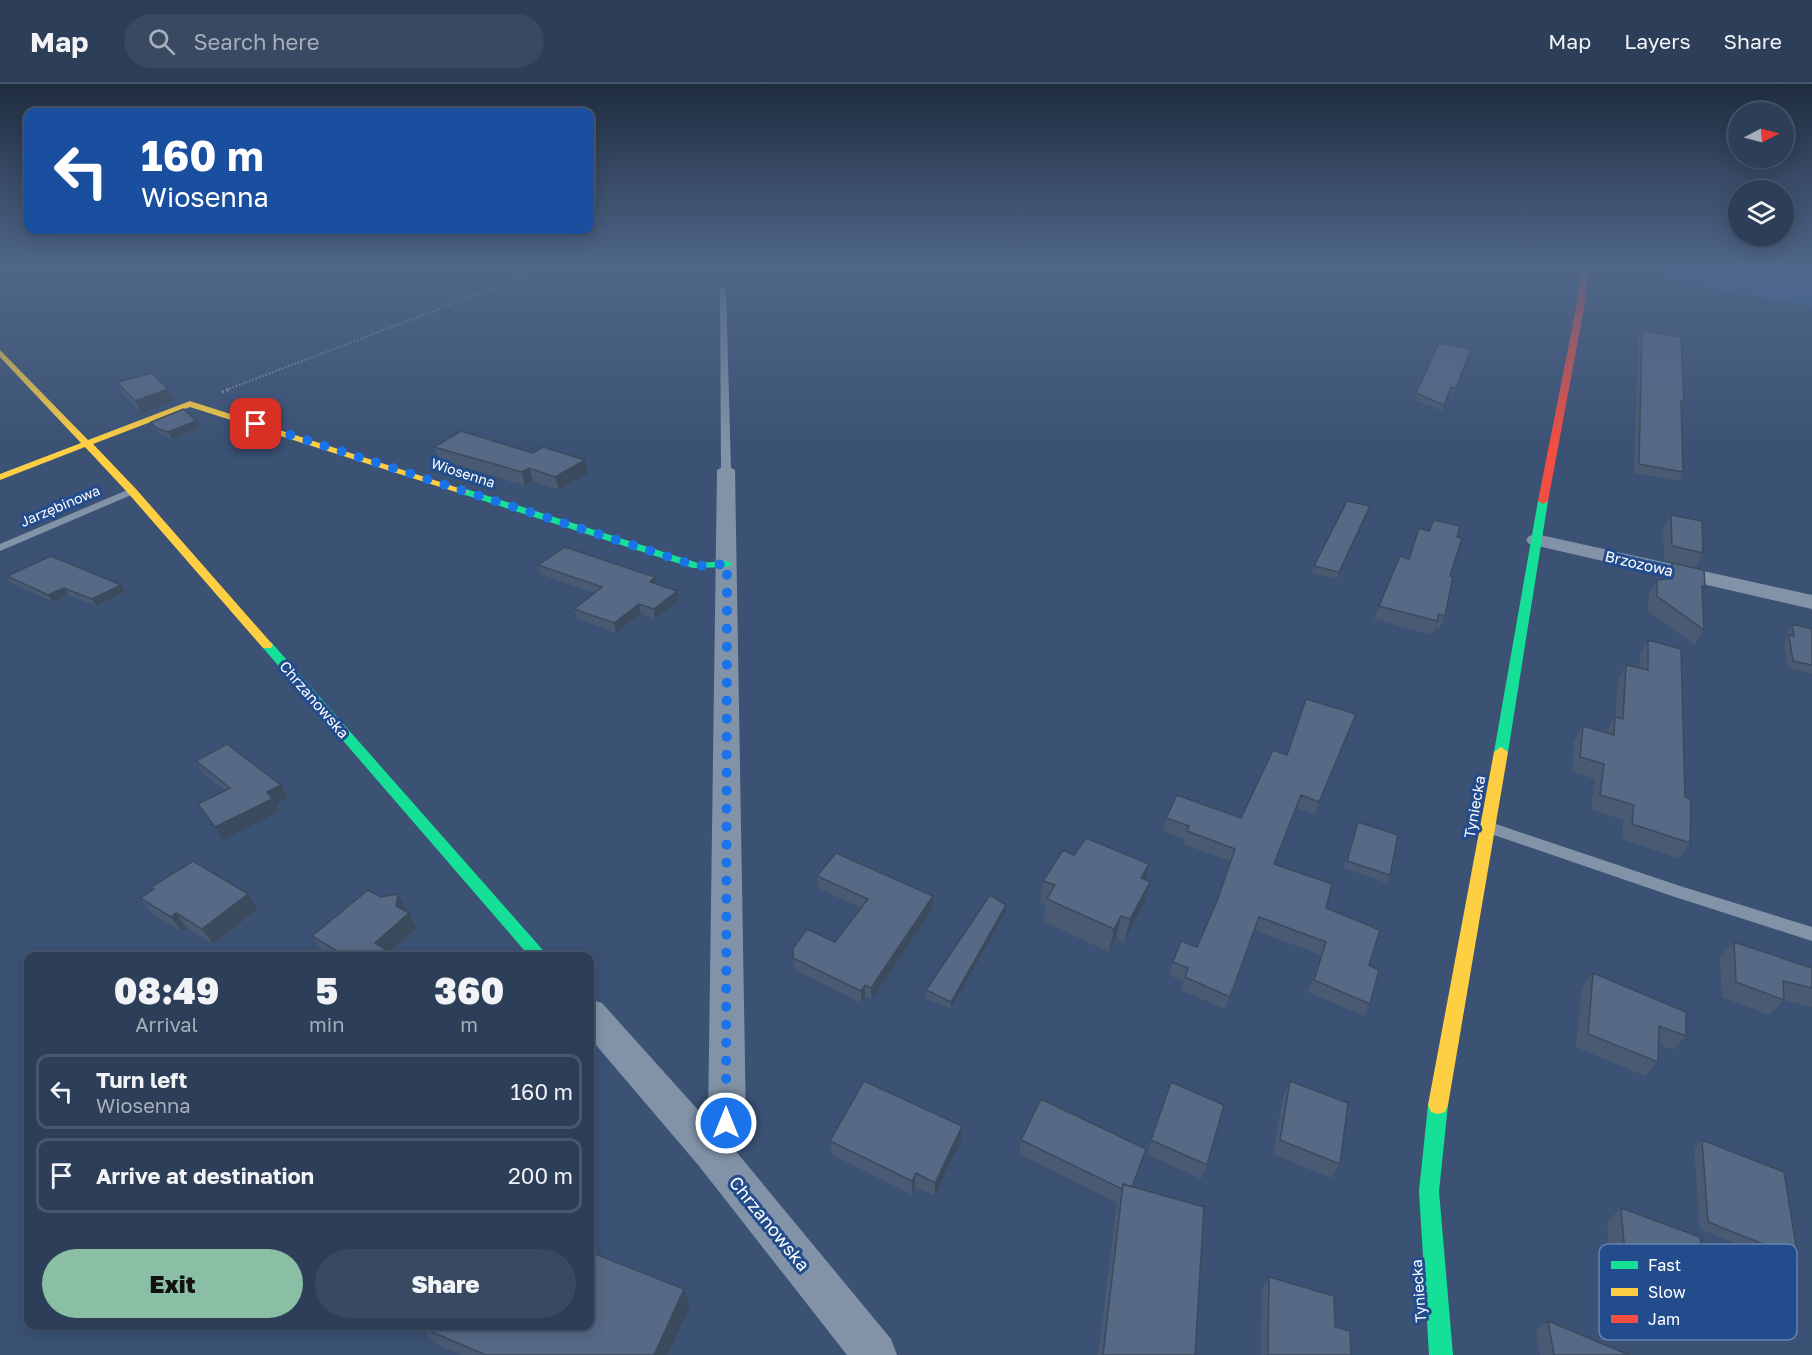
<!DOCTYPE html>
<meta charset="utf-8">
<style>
:root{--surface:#2c3e58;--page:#384961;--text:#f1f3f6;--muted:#a6aeba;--line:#48576e;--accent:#8abfa5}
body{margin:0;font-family:"Golos Text",sans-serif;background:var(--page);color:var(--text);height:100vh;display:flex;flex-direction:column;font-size:22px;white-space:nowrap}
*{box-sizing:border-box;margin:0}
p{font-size:20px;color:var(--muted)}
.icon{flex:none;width:33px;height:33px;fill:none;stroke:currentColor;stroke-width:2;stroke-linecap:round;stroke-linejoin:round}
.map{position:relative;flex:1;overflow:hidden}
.panel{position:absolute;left:24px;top:868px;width:570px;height:378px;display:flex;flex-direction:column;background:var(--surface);border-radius:12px;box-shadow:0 3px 15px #0003,0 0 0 2px var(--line)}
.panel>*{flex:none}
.guide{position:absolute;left:24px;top:24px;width:570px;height:126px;border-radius:12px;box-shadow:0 3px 15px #0003,0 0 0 2px var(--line);background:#1a4fa0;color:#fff;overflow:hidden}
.needle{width:39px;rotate:84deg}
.tools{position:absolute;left:1728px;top:18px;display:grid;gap:12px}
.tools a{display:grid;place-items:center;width:66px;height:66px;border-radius:50%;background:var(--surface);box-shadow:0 3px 15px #0003,0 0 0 2px var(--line);font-size:30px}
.pin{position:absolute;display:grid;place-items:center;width:51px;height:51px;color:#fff;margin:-26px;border-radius:12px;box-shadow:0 3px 9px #0006}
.me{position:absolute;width:66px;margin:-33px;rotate:0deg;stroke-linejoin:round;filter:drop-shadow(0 0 4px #0008)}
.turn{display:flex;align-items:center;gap:21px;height:126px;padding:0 18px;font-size:27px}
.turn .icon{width:78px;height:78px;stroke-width:2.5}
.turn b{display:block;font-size:42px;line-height:51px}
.eta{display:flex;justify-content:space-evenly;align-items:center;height:102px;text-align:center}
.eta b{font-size:36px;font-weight:800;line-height:42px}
.primary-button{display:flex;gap:12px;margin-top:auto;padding:12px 18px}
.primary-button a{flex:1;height:69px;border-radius:36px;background:var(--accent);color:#111;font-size:24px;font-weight:800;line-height:69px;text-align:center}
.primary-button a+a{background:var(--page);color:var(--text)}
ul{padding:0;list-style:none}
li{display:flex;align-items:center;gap:18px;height:75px;margin:0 12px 9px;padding:0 6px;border:3px solid var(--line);border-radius:12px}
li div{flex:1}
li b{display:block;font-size:22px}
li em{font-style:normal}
header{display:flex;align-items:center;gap:36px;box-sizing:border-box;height:84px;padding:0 30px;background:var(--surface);border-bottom:2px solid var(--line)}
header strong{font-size:28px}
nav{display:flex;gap:33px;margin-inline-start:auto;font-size:21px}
.search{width:420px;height:54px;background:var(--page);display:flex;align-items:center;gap:15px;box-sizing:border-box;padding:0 21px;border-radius:33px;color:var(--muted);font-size:22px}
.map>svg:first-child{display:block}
.green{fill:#3862a3}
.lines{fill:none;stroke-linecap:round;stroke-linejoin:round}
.path-far1{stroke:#8293a8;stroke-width:2;stroke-dasharray:1.5 2;stroke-linecap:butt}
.path{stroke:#8293a8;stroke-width:3;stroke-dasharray:2 3;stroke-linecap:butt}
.lane{fill:#8293a8;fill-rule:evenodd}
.street{fill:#8293a8;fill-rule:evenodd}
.fast{fill:#16e098;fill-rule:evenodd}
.slow{fill:#ffcf43;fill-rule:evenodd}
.jam{fill:#f24e42;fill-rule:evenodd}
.wall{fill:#4a5a72}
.shaded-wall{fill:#3c4a5d}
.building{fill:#566985;stroke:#3c4a5d;stroke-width:1.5}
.route{stroke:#1a73e8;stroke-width:10;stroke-dasharray:0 18}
.labels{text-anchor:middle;stroke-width:6;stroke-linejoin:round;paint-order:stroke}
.far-street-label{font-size:14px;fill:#fff;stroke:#234c8d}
.street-label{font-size:15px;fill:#fff;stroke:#234c8d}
.near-street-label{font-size:18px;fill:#fff;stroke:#234c8d}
.key{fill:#234c8d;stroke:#6582af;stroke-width:1.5}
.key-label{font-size:16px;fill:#fff}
</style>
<header>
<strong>Map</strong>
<div class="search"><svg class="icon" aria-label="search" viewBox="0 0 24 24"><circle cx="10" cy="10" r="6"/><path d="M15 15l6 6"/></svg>Search here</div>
<nav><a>Map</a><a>Layers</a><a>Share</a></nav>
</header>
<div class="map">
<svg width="1812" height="1271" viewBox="0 0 1812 1271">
<rect width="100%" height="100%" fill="#3b5275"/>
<path class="green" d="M 1638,183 L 1812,183 L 1812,222 L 1717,206 Z"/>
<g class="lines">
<path class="path-far1" d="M 226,306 L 549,183"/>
<path class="path" d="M 222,308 L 230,305"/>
<path class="lane" d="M 723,202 L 726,204 L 731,386 L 726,389 L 721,386 L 720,204 Z
M 132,404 L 136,405 L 136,409 L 0,467 L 0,460 Z
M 1490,738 L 1680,802 L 1812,843 L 1812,857 L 1672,812 L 1485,748 L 1482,744 L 1485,740 Z"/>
<path class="street" d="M 726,381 L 735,386 L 746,1039 L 734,1065 L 891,1255 L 897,1271 L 847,1271 L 699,1082 L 590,954 L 590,915 L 602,919 L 708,1037 L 717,386 Z
M 1536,450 L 1812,511 L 1812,525 L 1529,460 L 1526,456 L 1529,452 Z"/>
<path class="fast" d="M 463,404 L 698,479 L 727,477 L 733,480 L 727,483 L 693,484 L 459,409 L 458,407 Z
M 1543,414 L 1548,417 L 1508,668 L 1501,673 L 1494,668 L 1538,417 Z
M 267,557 L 271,558 L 549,873 L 530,873 L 263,564 L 261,561 L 263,558 Z
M 1438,1012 L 1445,1014 L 1448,1021 L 1439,1107 L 1453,1271 L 1429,1271 L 1419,1107 L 1428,1021 L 1431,1014 Z"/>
<path class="slow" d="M 0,266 L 88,356 L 190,317 L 468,407 L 467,409 L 459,409 L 190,323 L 93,360 L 136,405 L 273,561 L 271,564 L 263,564 L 128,409 L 85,363 L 0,396 L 0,390 L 81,359 L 0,273 Z
M 1501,663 L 1508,668 L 1448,1021 L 1445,1028 L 1438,1030 L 1431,1028 L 1428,1021 L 1494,668 Z"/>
<path class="jam" d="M 1582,183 L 1588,183 L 1585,219 L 1548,417 L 1543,420 L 1538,417 L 1577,219 Z"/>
</g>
<path class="wall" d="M 1642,247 L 1684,318 L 1681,322 L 1683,388 L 1678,397 L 1634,389 L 1638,255 Z
M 1471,265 L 1454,310 L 1449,309 L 1442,327 L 1414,316 L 1416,309 Z
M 117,298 L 174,317 L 141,329 L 123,310 Z
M 151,338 L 199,344 L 172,355 L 159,350 L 154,344 Z
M 434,363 L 588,389 L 559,406 L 533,397 L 525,402 L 439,375 Z
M 1370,422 L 1337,495 L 1312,489 L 1314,482 Z
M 1671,431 L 1703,469 L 1695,483 L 1664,476 L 1663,444 Z
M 1408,475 L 1450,492 L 1445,532 L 1439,545 L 1435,544 L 1432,551 L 1374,535 L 1379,522 Z
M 1672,479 L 1705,503 L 1702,507 L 1704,546 L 1695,561 L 1648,527 L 1649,510 L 1657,496 L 1664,495 L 1664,493 Z
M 538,481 L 656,500 L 677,507 L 679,516 L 655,535 L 641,529 L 616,549 L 577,534 L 574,525 L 594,509 L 540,490 Z
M 7,492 L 125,508 L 96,522 L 68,511 L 53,518 L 12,499 Z
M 1792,540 L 1812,545 L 1812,590 L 1788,584 L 1784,558 L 1788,552 L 1787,547 Z
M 1648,556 L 1685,713 L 1690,759 L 1679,774 L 1622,755 L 1623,736 L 1591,725 L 1595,695 L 1572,688 L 1574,657 L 1583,642 L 1606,649 L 1615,633 L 1618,595 L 1626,581 L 1639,584 L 1640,571 Z
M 1356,630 L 1314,731 L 1296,724 L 1274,780 L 1326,824 L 1369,881 L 1370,920 L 1364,932 L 1308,908 L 1321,871 L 1254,846 L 1225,925 L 1181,906 L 1183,897 L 1169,891 L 1173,878 L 1197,863 L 1217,817 L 1230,777 L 1183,760 L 1185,755 L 1163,747 L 1166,734 L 1241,734 Z
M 196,677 L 288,714 L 276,720 L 280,727 L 223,756 L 198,720 L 225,706 L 204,690 Z
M 1358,738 L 1390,791 L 1387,799 L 1344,784 L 1355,746 Z
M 1074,771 L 1145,796 L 1144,820 L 1124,858 L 1116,854 L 1109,868 L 1043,837 L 1046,821 L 1040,819 L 1043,797 Z
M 817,792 L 933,824 L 872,916 L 865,913 L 861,919 L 795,886 L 793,874 L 835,858 L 861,824 L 818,804 Z
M 151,803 L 258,825 L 213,860 L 187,844 L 182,848 L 152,829 L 140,814 L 153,805 Z
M 381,813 L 406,825 L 405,827 L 409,829 L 417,844 L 388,870 L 389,873 L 332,873 L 322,867 L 312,852 Z
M 1006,828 L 951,925 L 925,914 L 926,906 Z
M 1734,858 L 1812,884 L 1812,923 L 1784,916 L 1769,931 L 1722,913 L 1720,873 Z
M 1593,889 L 1686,952 L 1673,966 L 1658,960 L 1658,978 L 1645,992 L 1576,963 L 1582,903 Z
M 1290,997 L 1340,1080 L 1331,1094 L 1273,1070 L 1283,1012 Z
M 1171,998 L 1207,1081 L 1201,1095 L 1147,1070 Z
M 961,1056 L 935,1112 L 915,1103 L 912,1111 L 832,1071 L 830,1057 Z
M 1021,1056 L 1141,1079 L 1133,1103 L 1195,1271 L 1098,1271 L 1117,1119 L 1019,1070 Z
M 1702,1056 L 1798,1174 L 1788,1181 L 1700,1145 L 1694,1063 Z
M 1621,1124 L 1705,1188 L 1696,1195 L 1700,1221 L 1683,1233 L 1612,1205 L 1607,1138 Z
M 1269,1193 L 1335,1243 L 1351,1271 L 1261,1271 L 1262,1204 Z
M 684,1205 L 690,1222 L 668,1271 L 462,1271 L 434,1259 L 420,1243 Z
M 1548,1237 L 1629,1271 L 1540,1271 L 1536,1247 Z"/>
<path class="shaded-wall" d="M 168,305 L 174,317 L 141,329 L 135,317 Z
M 196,337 L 199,344 L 172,355 L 168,348 Z
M 585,376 L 588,389 L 559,406 L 555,393 Z
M 529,384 L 533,397 L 525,402 L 522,388 Z
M 1370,422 L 1368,429 L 1337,495 L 1339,488 Z
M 655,493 L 657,503 L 650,498 Z
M 121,501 L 125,508 L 96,522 L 92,515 Z
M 64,504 L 68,511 L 53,518 L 48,511 Z
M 677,507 L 679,516 L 655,535 L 654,525 Z
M 639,520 L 641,529 L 616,549 L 614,539 Z
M 281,701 L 288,714 L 276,720 L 280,727 L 223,756 L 215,743 L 267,708 Z
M 1149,780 L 1144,803 L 1141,794 Z
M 1150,798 L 1144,820 L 1124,858 L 1130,835 Z
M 248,810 L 258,825 L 213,860 L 202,845 Z
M 398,810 L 406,825 L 405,833 L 409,829 L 417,844 L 388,870 L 389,873 L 376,873 L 375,859 Z
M 933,812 L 933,824 L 872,916 L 871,904 Z
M 1006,821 L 1006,828 L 951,925 L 951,918 Z
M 176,829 L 187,844 L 182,848 L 171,833 Z
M 1121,832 L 1116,854 L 1109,868 L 1114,845 Z
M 865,901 L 865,913 L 861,919 L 861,907 Z
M 962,1042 L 961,1056 L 935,1112 L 935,1099 Z
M 916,1089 L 915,1103 L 912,1111 L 912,1097 Z
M 684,1205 L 690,1222 L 668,1271 L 654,1271 Z"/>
<path class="building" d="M 1642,247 L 1681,253 L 1684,318 L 1681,317 L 1683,388 L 1639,380 Z
M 1439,259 L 1471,265 L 1456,304 L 1451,303 L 1444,321 L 1416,309 Z
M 152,289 L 168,305 L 135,317 L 117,298 Z
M 184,325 L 196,337 L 168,348 L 156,344 L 151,338 Z
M 461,347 L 533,369 L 543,363 L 585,376 L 555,393 L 529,384 L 522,388 L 434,363 Z
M 1347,417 L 1370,422 L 1339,488 L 1314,482 Z
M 1671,431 L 1702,437 L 1703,469 L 1672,462 Z
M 1434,436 L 1460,442 L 1457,453 L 1462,454 L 1450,492 L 1453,492 L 1445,532 L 1439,530 L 1437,537 L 1379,522 L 1400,472 L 1409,475 L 1419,444 L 1429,447 Z
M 565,463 L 655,493 L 650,498 L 677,507 L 654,525 L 639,520 L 614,539 L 574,525 L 602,503 L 538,481 Z
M 51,472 L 121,501 L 92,515 L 64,504 L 48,511 L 7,492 Z
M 1672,479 L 1704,486 L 1705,503 L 1702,502 L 1704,546 L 1657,512 L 1657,496 L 1672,494 Z
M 1792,540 L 1812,545 L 1812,581 L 1793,577 L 1789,551 L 1794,552 Z
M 1648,556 L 1681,565 L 1685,713 L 1691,715 L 1690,759 L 1632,740 L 1634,721 L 1600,711 L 1604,680 L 1580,673 L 1583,642 L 1614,651 L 1615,633 L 1623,635 L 1626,581 L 1648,586 Z
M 1306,615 L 1356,630 L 1319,718 L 1301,711 L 1274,780 L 1332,800 L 1326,824 L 1380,846 L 1369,881 L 1379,886 L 1370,920 L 1314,896 L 1326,858 L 1259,833 L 1230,913 L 1185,893 L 1188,884 L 1173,878 L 1181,857 L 1197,863 L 1217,817 L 1235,765 L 1187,747 L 1189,742 L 1166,734 L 1177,711 L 1241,734 L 1273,666 L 1287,671 Z
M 227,660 L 281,701 L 267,708 L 272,715 L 215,743 L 198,720 L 230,704 L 196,677 Z
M 1358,738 L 1398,751 L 1390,791 L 1347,777 Z
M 1086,754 L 1149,780 L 1141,794 L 1150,798 L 1130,835 L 1121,832 L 1114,845 L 1047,815 L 1055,801 L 1043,797 L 1063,766 L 1074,771 Z
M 836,769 L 933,812 L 871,904 L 865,901 L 861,907 L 793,874 L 793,864 L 807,845 L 835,858 L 868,815 L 817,792 Z
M 193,777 L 248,810 L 202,845 L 176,829 L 171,833 L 140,814 L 154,805 L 151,803 Z
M 368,806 L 381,813 L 398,810 L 396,822 L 409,829 L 375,859 L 385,865 L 376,873 L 347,873 L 312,852 Z
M 990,811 L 1006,821 L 951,918 L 926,906 Z
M 1734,858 L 1812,884 L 1812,904 L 1783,897 L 1784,916 L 1736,898 Z
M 1593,889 L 1686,928 L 1686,952 L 1659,942 L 1658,978 L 1588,950 Z
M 864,997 L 962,1042 L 935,1099 L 916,1089 L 912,1097 L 830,1057 Z
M 1290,997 L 1348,1019 L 1340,1080 L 1280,1056 Z
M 1171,998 L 1224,1021 L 1207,1081 L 1151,1056 Z
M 1041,1015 L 1146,1065 L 1132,1103 L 1123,1100 L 1122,1105 L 1021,1056 Z
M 1702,1056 L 1784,1088 L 1798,1174 L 1708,1138 Z
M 1123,1100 L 1204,1123 L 1195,1271 L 1103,1271 Z
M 1621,1124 L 1700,1153 L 1705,1188 L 1694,1184 L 1700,1221 L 1627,1193 Z
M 590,1168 L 684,1205 L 654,1271 L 486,1271 L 420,1243 L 420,1242 L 590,1242 Z
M 1269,1193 L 1334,1212 L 1335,1243 L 1350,1247 L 1351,1271 L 1268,1271 Z
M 1548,1237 L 1629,1271 L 1554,1271 Z"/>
<linearGradient id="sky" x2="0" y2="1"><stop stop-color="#202d40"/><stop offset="0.51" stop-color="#4f6689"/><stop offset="1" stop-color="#4f6689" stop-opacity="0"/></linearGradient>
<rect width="1812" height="361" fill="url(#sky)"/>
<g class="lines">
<path class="route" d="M 256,340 L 697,482 L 727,480 L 726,1039"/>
</g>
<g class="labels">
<g class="far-street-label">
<text transform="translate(463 389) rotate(18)" y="5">Wiosenna</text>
<text transform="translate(60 422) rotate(-23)" y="5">Jarzębinowa</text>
</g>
<g class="street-label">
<text transform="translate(1639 480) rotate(13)" y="5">Brzozowa</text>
<text transform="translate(314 616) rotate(49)" y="5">Chrzanowska</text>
<text transform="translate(1475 723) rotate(-80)" y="5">Tyniecka</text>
<text transform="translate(1419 1207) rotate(-94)" y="5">Tyniecka</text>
</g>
<g class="near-street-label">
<text transform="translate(769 1140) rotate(51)" y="6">Chrzanowska</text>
</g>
</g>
<rect x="1599" y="1160" width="198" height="96" rx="9" class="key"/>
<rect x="1611" y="1177" width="27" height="8" fill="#16e098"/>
<rect x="1611" y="1204" width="27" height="8" fill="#ffcf43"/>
<rect x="1611" y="1231" width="27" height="8" fill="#f24e42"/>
<g class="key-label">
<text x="1648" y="1187">Fast</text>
<text x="1648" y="1214">Slow</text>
<text x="1648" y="1241">Jam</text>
</g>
</svg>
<div class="tools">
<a><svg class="needle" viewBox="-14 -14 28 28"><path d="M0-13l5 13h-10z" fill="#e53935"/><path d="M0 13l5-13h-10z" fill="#a6aeba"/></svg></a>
<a><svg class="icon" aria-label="layers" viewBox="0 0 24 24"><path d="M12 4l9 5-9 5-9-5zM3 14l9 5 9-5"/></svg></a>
</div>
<div class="pin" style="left:256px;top:340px;background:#d93025"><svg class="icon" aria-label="arrive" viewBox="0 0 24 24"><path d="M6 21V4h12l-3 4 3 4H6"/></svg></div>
<svg class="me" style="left:726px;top:1039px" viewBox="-20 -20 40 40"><circle r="17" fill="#1a73e8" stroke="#fff" stroke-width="3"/><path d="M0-11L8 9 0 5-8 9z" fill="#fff"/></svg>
<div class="guide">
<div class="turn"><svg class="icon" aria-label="left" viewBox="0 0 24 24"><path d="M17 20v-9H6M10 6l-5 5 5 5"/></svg><div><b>160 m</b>Wiosenna</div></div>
</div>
<section class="panel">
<div class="eta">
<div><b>08:49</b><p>Arrival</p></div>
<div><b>5</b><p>min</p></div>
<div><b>360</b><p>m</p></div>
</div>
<ul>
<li><svg class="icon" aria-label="left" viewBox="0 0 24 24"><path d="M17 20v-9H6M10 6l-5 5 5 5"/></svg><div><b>Turn left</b><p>Wiosenna</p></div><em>160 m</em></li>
<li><svg class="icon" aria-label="arrive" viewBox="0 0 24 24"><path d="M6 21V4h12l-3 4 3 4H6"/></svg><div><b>Arrive at destination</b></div><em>200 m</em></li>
</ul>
<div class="primary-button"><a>Exit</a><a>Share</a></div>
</section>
</div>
